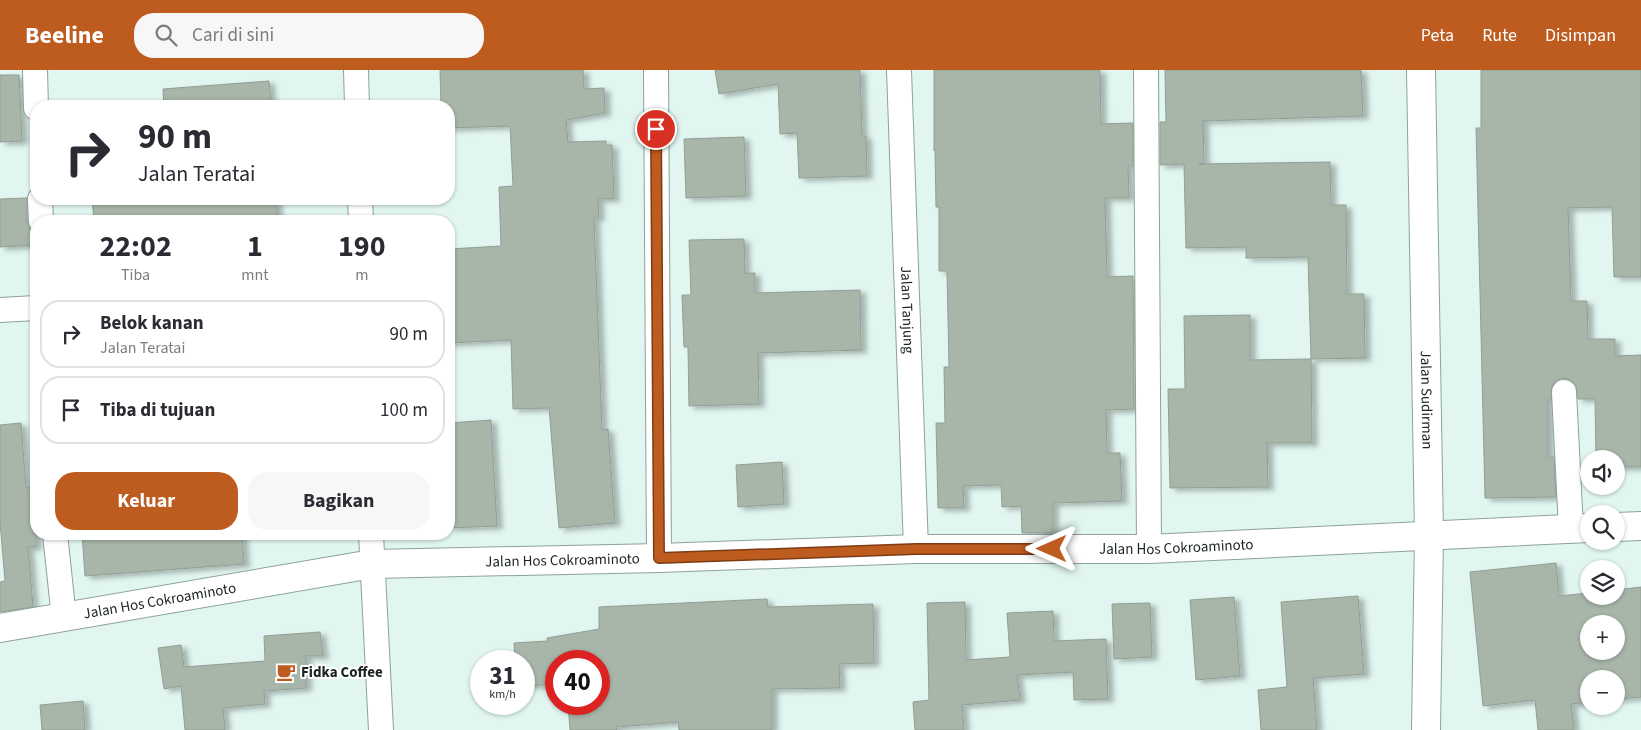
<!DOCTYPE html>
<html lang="id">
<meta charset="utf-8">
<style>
:root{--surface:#fff;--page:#f7f7f7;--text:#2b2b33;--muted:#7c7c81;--line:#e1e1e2;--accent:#be5c20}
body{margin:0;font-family:"Source Sans 3",sans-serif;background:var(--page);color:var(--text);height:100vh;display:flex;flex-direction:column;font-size:19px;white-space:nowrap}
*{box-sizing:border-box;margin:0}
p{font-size:16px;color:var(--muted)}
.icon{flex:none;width:28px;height:28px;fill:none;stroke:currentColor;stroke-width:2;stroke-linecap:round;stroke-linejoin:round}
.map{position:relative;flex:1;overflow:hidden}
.side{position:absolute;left:30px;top:145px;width:425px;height:325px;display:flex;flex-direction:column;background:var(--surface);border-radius:20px;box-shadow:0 1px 4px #0004}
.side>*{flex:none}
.top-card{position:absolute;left:30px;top:30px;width:425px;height:105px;border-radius:20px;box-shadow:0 1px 4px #0004;background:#fff;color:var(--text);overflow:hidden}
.tools{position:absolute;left:1580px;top:380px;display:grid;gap:10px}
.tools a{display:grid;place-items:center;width:45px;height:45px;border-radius:50%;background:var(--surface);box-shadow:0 1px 4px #0004;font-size:25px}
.speed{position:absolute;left:470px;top:580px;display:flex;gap:10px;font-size:25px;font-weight:700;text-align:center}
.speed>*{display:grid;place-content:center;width:65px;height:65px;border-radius:50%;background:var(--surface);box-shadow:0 1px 4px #0004;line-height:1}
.speed small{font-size:12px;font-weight:400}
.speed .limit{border:8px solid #d22;background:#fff;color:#111}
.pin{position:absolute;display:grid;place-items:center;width:42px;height:42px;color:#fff;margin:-21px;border:2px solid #fff;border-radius:50%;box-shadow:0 1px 5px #0007}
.me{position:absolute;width:55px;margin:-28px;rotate:270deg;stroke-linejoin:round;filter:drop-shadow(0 0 4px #0008)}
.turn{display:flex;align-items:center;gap:18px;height:105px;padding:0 25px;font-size:22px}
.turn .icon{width:65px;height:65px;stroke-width:2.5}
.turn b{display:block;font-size:35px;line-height:42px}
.eta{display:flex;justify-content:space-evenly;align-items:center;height:85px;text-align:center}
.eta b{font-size:30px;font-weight:700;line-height:35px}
.cta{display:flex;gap:10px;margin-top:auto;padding:10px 25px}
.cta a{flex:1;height:58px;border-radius:20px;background:var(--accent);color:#fff;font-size:20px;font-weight:700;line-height:58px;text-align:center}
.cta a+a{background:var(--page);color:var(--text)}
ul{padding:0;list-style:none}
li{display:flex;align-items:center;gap:15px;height:68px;margin:0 10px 8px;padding:0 15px;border:2px solid var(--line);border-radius:20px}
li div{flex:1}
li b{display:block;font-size:19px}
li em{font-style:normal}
header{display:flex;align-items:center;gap:30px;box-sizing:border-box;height:70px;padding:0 25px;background:var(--accent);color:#fff}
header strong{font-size:24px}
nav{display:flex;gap:28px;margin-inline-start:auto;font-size:18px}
.search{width:350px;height:45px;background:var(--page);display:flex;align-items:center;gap:12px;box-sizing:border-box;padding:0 18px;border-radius:20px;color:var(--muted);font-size:19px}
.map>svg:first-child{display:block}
.building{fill:#a7b6a9;stroke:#919f93;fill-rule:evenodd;filter:url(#shadow)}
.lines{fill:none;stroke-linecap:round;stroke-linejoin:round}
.minor-casing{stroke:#8ea29c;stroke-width:26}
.tertiary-casing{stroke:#8ea29c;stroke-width:30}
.primary-casing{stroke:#8ea29c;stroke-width:30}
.minor{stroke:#fff;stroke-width:24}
.tertiary{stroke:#fff;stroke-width:28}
.primary{stroke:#fff;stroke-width:28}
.route-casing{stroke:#7c3c15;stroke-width:12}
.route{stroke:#be5c20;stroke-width:9}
.labels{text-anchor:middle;stroke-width:4;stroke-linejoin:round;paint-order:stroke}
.street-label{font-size:15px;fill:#1c2421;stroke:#fff}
.poi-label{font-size:15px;font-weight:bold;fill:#1c2421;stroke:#fff;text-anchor:start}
</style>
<header>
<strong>Beeline</strong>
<div class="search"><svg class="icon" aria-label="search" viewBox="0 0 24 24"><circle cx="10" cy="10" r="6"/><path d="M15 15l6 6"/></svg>Cari di sini</div>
<nav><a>Peta</a><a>Rute</a><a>Disimpan</a></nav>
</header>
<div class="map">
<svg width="1641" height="660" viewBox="0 0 1641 660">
<defs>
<filter id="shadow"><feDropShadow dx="5.5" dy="3" stdDeviation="2.5" flood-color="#0004"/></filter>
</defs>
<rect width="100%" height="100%" fill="#e1f6f0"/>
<path class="building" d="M 440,0 L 583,0 L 584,19 L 604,18 L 605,43 L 566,50 L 568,72 L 606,71 L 606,75 L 612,75 L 614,129 L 598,129 L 599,148 L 594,148 L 602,360 L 608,359 L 615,453 L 559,458 L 549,338 L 513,339 L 511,270 L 449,273 L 449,179 L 501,176 L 499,117 L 513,116 L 510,56 L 449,58 L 449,36 L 441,36 Z
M 715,0 L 860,0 L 862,66 L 866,66 L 867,106 L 799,108 L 797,63 L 780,64 L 778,14 L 719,24 Z
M 934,0 L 1100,0 L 1101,54 L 1133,53 L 1133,96 L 1128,96 L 1129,128 L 1105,128 L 1107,207 L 1133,206 L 1134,339 L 1106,340 L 1107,383 L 1120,383 L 1122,431 L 1053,433 L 1053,463 L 1022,463 L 1021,436 L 1002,437 L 1001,415 L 963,416 L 964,438 L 938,438 L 936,353 L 945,353 L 944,297 L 949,297 L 947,201 L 939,201 L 939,137 L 936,137 L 935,80 L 934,81 Z
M 1165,0 L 1361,0 L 1363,46 L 1203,51 L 1204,94 L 1199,94 L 1330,92 L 1331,135 L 1346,135 L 1347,224 L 1364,224 L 1365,288 L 1311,289 L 1308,187 L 1246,188 L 1246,177 L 1186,178 L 1184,94 L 1160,95 L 1160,52 L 1166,52 Z
M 1481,0 L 1641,0 L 1641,207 L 1614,207 L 1612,137 L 1568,138 L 1571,231 L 1587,231 L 1588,269 L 1615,269 L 1615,286 L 1641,285 L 1641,397 L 1616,397 L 1616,389 L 1596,389 L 1595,329 L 1578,329 L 1576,315 L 1571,310 L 1564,308 L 1557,310 L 1552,316 L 1551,330 L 1548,330 L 1548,387 L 1554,387 L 1556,427 L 1485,428 L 1476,58 L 1481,58 Z
M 0,5 L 19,5 L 22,71 L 0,72 Z
M 269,11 L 271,36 L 164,36 L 163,19 Z
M 744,67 L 746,126 L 686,128 L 684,69 Z
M 27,128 L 27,152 L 29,158 L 34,163 L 35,175 L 0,177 L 0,129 Z
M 92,129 L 276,129 L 278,151 L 94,151 Z
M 744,169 L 745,203 L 755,203 L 755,223 L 860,220 L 861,280 L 758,283 L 759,334 L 689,336 L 688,277 L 684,277 L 682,225 L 691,225 L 689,170 Z
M 1250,245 L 1250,290 L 1311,289 L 1312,373 L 1267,373 L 1268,417 L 1170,418 L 1168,319 L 1185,319 L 1184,246 Z
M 491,350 L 497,456 L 449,458 L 449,353 Z
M 21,353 L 26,418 L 36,417 L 36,477 L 28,477 L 33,537 L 0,542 L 0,512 L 5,511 L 0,452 L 0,355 Z
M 782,392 L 784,434 L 738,437 L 736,395 Z
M 82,464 L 242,464 L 244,494 L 85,506 Z
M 1556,493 L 1559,526 L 1589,523 L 1589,526 L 1616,526 L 1616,520 L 1641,517 L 1641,627 L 1616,629 L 1616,609 L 1589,609 L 1589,632 L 1571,634 L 1574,660 L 1538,660 L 1535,630 L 1483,636 L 1470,502 ZM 1589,554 L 1616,554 L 1616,581 L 1589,581 Z
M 1358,526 L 1364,604 L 1313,608 L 1317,660 L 1261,660 L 1258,620 L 1287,617 L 1281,532 Z
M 1234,527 L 1240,606 L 1196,610 L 1190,530 Z
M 767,529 L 768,537 L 873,534 L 874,593 L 839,594 L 840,618 L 772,619 L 772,660 L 679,660 L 678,652 L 616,657 L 617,660 L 570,660 L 568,634 L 599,634 L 599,591 L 556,591 L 556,614 L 524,616 L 524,591 L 515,591 L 514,573 L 547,571 L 547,568 L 599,559 L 599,537 Z
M 965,532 L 966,590 L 1010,587 L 1007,543 L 1053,541 L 1054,571 L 1106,569 L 1108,629 L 1074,630 L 1073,602 L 1017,605 L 1020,630 L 962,635 L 964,660 L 915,660 L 913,632 L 929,630 L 927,533 Z
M 1150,533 L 1152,587 L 1114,589 L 1112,534 Z
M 320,562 L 323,586 L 306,586 L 306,618 L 264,621 L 265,634 L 223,638 L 225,660 L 185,660 L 181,616 L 164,619 L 158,578 L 181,575 L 184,597 L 265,591 L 264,566 Z
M 83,631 L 85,660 L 42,660 L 40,635 Z"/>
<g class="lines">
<g class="minor-casing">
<g id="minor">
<path d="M 35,0 L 36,38"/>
<path d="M 356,0 L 357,36"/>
<path d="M 656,0 L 659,488"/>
<path id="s1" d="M 899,0 L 916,479"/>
<path d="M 1146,0 L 1149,479"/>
<path d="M 40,129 L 41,151"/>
<path d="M 360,129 L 361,151"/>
<path d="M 0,240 L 36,238"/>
<path d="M 1564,322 L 1571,459"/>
<path d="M 55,464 L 64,548"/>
<path d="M 371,464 L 381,660"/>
</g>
</g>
<g class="tertiary-casing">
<g id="tertiary">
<path d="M 1616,457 L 1641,456"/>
<path id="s2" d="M 0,558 L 372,494 L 659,488 L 916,479 L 1149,479 L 1589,458"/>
</g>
</g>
<g class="primary-casing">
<g id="primary">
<path id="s3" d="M 1421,0 L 1429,465 L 1426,660"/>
</g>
</g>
<use href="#minor" class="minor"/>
<use href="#tertiary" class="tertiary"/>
<use href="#primary" class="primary"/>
</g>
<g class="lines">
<g class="route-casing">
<path id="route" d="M 656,59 L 659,488 L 916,479 L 1052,479"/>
</g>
<use href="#route" class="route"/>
</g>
<defs>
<g id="cafe-bare" transform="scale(1.5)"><path d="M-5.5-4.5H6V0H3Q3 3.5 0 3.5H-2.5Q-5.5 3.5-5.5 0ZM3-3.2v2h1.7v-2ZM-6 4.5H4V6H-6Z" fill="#be5c20" stroke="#fff" stroke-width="2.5" paint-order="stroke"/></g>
</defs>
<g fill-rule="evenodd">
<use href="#cafe-bare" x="286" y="602"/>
</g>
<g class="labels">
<g class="street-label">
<text dy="5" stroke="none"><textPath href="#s1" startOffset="240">Jalan Tanjung</textPath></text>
<text dy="5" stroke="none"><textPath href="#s3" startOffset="330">Jalan Sudirman</textPath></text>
<text dy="5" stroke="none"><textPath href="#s2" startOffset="1182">Jalan Hos Cokroaminoto</textPath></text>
<text dy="5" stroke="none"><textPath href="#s2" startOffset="568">Jalan Hos Cokroaminoto</textPath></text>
<text dy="5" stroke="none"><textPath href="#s2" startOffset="162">Jalan Hos Cokroaminoto</textPath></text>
</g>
<g class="poi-label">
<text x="301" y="607">Fidka Coffee</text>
</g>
</g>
</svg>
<div class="tools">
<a><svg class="icon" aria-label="sound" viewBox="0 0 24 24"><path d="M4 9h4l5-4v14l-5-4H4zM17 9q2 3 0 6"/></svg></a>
<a><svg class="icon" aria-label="search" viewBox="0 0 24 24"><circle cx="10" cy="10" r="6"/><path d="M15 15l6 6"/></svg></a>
<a><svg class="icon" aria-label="layers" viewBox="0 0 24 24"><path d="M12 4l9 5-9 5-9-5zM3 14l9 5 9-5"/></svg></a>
<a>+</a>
<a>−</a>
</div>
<div class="speed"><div>31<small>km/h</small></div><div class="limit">40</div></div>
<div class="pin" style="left:656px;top:59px;background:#d93025"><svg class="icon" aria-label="arrive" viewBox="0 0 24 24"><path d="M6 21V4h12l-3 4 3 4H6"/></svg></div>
<svg class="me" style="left:1052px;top:479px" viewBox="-20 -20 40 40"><path d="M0-17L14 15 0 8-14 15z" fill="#be5c20" stroke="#fff" stroke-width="4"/></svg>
<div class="top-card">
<div class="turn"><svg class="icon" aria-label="right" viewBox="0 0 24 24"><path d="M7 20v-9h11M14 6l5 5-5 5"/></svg><div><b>90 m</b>Jalan Teratai</div></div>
</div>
<section class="side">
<div class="eta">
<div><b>22:02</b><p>Tiba</p></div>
<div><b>1</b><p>mnt</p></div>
<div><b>190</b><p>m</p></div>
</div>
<ul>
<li><svg class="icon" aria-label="right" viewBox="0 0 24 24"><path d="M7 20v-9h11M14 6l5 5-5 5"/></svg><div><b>Belok kanan</b><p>Jalan Teratai</p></div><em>90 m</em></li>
<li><svg class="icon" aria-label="arrive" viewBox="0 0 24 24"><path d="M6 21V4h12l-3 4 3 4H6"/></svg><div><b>Tiba di tujuan</b></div><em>100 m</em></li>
</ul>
<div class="cta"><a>Keluar</a><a>Bagikan</a></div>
</section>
</div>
